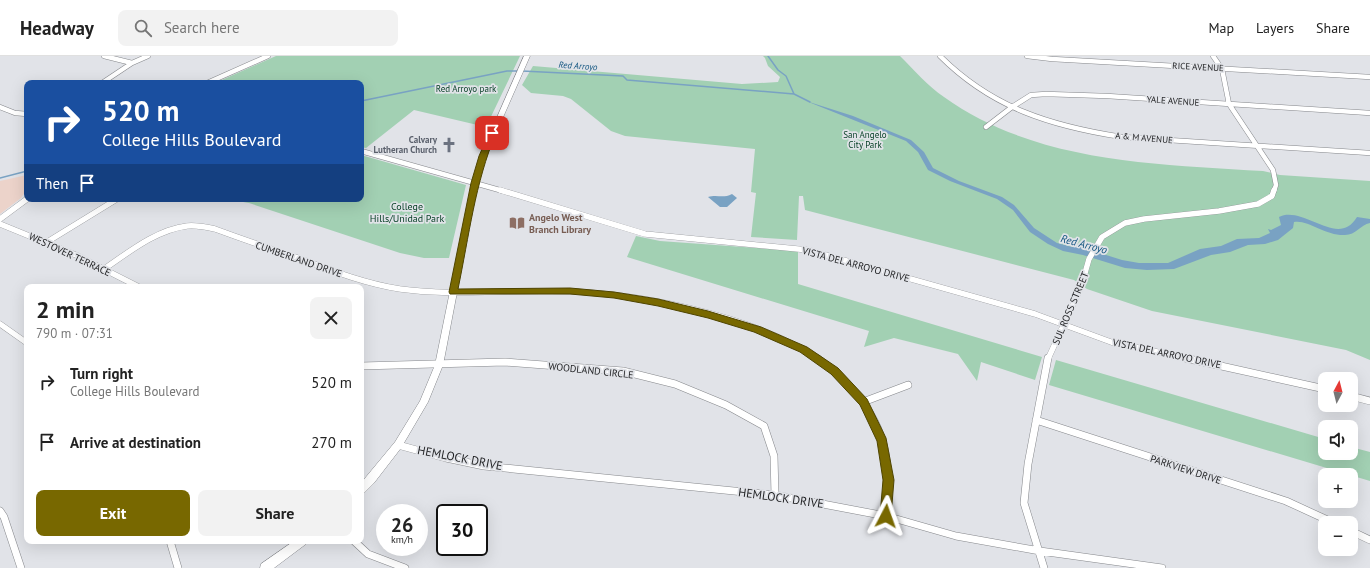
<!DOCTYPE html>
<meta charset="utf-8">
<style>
:root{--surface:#fff;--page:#f2f2f2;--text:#222;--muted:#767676;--line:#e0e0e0;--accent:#786800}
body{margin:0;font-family:"PT Sans",sans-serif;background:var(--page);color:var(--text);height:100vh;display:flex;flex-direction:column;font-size:15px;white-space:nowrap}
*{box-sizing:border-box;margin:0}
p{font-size:13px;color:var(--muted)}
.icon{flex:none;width:22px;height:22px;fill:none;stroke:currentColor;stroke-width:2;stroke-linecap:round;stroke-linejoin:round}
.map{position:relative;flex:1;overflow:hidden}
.drawer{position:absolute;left:24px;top:228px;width:340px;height:260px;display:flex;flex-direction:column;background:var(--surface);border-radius:8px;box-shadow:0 4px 16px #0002}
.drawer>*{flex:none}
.banner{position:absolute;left:24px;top:24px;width:340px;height:122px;border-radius:8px;box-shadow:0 4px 16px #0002;background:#1a4fa0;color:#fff;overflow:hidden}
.needle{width:26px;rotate:7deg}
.buttons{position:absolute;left:1318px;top:316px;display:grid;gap:8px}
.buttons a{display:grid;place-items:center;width:40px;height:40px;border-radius:8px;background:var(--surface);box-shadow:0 4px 16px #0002;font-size:20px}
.speed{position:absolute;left:376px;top:448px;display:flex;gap:8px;font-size:20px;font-weight:700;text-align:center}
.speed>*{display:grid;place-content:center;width:52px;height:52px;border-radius:50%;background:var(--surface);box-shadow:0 4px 16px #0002;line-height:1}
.speed small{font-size:10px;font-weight:400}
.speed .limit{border:2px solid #111;border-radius:6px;background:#fff;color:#111}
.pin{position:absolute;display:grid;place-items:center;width:34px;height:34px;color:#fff;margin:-17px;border-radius:8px;box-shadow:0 2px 6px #0006}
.me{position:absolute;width:44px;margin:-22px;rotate:4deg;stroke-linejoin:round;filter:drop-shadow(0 0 3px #0008)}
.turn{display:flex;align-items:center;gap:14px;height:84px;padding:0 12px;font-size:18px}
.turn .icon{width:52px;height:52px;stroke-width:2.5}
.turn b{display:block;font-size:28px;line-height:34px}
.then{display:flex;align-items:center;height:38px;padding:0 12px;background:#0003;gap:8px;font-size:15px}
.round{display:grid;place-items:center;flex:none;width:42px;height:42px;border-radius:8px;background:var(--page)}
.summary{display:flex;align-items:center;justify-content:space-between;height:68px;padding:0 12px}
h1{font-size:24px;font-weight:800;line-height:30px}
.action{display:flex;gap:8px;margin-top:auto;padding:8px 12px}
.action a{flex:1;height:46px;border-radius:8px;background:var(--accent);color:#fff;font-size:16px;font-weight:800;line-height:46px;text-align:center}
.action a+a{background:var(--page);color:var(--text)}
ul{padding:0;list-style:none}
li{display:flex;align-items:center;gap:12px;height:60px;padding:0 12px}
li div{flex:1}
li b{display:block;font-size:15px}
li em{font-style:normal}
header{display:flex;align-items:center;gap:24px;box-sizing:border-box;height:56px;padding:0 20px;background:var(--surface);border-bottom:1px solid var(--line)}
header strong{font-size:19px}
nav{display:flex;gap:22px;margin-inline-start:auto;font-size:14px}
.search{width:280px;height:36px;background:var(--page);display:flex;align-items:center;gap:10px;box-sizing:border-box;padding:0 14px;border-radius:8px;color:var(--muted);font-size:15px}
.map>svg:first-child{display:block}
.education{fill:#ecd3ca}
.green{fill:#a2d0b3}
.water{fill:#79a2c3}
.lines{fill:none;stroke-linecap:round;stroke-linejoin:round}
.stream{stroke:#79a2c3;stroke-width:1.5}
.street-far2-casing{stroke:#85878b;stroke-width:5.5}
.street-far1-casing{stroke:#85878b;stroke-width:6}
.street-casing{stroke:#85878b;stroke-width:8}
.secondary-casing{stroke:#85878b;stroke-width:1}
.street-far2{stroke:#fff;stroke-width:4.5}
.street-far1{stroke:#fff;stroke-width:5.5}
.street{stroke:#fff;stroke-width:7}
.secondary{fill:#fff;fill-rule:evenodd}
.route{fill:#786800;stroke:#4e4400}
.labels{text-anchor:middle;stroke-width:3.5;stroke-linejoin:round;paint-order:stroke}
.far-water-label{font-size:9px;font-style:italic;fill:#155782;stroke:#e1e3e8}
.far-street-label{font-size:9px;fill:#1e1f21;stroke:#e1e3e8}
.far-park-label{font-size:9px;fill:#003c21;stroke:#e1e3e8}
.far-worship-label{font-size:9px;font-weight:bold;fill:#5b616d;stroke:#e1e3e8;text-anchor:end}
.park-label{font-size:10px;fill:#003c21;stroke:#e1e3e8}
.education-label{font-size:10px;font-weight:bold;fill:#785e54;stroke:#e1e3e8;text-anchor:start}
.street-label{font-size:10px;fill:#1e1f21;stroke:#e1e3e8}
.water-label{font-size:11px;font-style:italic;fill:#155782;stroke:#e1e3e8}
.near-street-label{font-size:12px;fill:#1e1f21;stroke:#e1e3e8}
</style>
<header>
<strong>Headway</strong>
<div class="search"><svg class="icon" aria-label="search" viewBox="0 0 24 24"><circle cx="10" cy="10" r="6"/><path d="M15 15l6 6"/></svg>Search here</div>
<nav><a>Map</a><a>Layers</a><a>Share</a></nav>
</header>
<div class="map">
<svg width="1370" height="512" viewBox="0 0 1370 512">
<rect width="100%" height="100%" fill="#e1e3e8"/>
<path class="education" d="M 27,119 L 27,133 L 21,142 L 0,158 L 0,125 Z"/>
<path class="green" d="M 276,0 L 520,0 L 486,71 L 414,54 L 366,92 L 361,91 L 361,27 L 215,27 Z
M 763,0 L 900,0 C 914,14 928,30 944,41 C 1036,107 1155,108 1263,115 L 1280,119 L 1370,125 L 1370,304 L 1346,294 L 1152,255 L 1087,233 L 1074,224 L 805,154 L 803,140 L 799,140 L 797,184 L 751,181 L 756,137 L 751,136 L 755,93 L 625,80 L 611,75 L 571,43 L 563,40 L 531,37 L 522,29 L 533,10 L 742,28 L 778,26 L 780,21 L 768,10 L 765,2 Z
M 361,99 L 466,129 L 449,202 L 424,202 L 400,197 L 249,147 C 227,143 208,143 186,146 L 183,143 L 361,143 Z
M 636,180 L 660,185 L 798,195 L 798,228 L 1042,301 L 1035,324 L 981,306 L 977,325 L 958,298 L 894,282 L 864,291 L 869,275 L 627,201 Z
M 1056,304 L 1325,383 L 1325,397 L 1351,397 L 1351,391 L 1370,396 L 1370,425 L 1049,329 Z"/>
<path class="water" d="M 806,45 L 853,60 L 911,84 L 924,96 L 933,112 L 959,125 L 1002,141 L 1014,149 L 1034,172 L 1057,187 L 1072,191 L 1083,190 L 1087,193 L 1122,204 L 1139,207 L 1168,207 L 1200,193 L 1221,190 L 1237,183 L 1259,182 L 1270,177 L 1268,173 L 1271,174 L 1281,169 L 1279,161 C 1304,149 1338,193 1357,161 L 1370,163 L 1370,167 C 1360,169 1356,179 1345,179 C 1326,180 1307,163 1294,166 L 1293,172 L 1278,184 L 1265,188 L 1248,189 L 1230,196 L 1211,199 L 1174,213 L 1147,214 L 1125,212 L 1083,199 L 1063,195 L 1048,188 L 1030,176 L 1013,154 L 997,143 L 950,125 L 928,114 L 918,96 L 906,85 Z
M 732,138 L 737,142 L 727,151 L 720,151 L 708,141 C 718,138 722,143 732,138 Z"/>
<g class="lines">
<path class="stream" d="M 768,0 L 778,14 L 786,20 L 794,38
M 361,45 L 507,15 L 522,15 L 623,20 L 627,24 L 794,38 L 810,46
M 0,122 L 27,115"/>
<g class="street-far2-casing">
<path id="street-far2" d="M 104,0 L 132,7
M 940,0 C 992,52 1051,70 1122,81 L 1370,97
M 1027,0 L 1052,3 L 1370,21
M 1213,0 L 1222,13 L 1229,48 L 1273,114 L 1276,129 L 1274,135
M 102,27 L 132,7 L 148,0
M 207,27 L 268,0
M 0,51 L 15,57 L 27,58
M 986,71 L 1012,51 L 1031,39 L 1046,38 L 1107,40 L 1370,57
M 361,95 L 503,135"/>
</g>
<g class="street-far1-casing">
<path id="street-far1" d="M 500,134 L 645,178 L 808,194 L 1035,258 L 1111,286 L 1190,303
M 0,163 L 27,143
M 0,168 L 76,199 L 139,231
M 47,186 L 117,143
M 104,213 C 129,196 156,174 187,170 C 196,169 206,171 215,173 C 245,184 274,194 304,204 C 335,216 367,228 400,233 C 450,240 501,234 551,235 C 630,235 752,258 818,303
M 0,268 L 27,287
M 1048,303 L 1081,231 L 1089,203 L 1102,181 L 1125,167 L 1144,163 L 1219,155 L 1258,148 L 1272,140 L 1274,134"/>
</g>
<g class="street-casing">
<path id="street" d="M 817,302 C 850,325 880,360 886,401 C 889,421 887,441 886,460
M 1185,302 L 1325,333
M 361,310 L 505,306 L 623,315 L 675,328 L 726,349 L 764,370 L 774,400 L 775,439
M 1351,340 L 1370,345
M 863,346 L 908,329
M 1036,364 L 1286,445 L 1334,467
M 398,389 L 446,402 L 484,410 L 775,439 L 886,460 L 956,480 L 1040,495 L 1162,512
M 0,455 L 4,461 L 21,512
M 1351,475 L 1370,484
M 170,485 L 178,512
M 354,485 L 368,498 L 405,512
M 1044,512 L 1024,447 L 1028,408 L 1048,302"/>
</g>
<g class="secondary-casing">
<path id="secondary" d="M 524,0 L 530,0 L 486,100 L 478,127 L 443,309 L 428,346 L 401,392 L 374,427 L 364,437 L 361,438 L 361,427 L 395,386 L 420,345 L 435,309 L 472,127 L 480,100 Z
M 294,485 L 307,485 L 306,488 L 274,512 L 260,512 L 261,508 Z"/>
</g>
<use href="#street-far2" class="street-far2"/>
<use href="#street-far1" class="street-far1"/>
<use href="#street" class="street"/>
<use href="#secondary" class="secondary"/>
</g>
<path class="route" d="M 490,75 L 495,75 L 496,77 C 475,127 469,180 458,233 L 570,232 L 614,236 L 658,243 L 708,255 L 761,271 L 807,291 L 838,312 L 867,343 L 886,382 L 894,424 L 891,460 L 890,464 L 886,465 L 882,464 L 880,460 L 883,424 L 877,385 L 860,349 L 831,318 L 800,296 L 754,276 L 708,262 L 658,250 L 614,242 L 570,238 L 450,238 L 449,236 L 471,127 L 479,100 Z"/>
<defs>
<g id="church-bare" transform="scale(1.2)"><path d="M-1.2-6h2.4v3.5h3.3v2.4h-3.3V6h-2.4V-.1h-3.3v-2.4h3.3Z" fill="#6b7280" stroke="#e1e3e8" stroke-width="2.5" paint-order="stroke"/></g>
<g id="library-bare" transform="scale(1.2)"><path d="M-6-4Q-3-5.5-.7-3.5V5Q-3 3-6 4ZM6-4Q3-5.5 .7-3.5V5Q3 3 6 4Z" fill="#8d6e63" stroke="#e1e3e8" stroke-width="2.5" paint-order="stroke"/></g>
</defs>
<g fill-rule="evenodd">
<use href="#church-bare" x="449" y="89"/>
<use href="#library-bare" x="517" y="167"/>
</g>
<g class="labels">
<g class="far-water-label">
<text transform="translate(578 10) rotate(4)" y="3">Red Arroyo</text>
</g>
<g class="far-street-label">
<text transform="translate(1198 11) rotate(3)" y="3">RICE AVENUE</text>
<text transform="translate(1173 45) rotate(4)" y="3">YALE AVENUE</text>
<text transform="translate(1144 82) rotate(5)" y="3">A &amp; M AVENUE</text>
</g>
<g class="far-park-label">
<text x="466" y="36">Red Arroyo park</text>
<text x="865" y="82">San Angelo<tspan x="865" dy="10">City Park</tspan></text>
</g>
<g class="far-worship-label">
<text x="437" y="87">Calvary<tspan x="437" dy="10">Lutheran Church</tspan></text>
</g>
<g class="park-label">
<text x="407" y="154">College<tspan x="407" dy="12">Hills/Unidad Park</tspan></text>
</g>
<g class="education-label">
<text x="529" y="165">Angelo West<tspan x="529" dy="12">Branch Library</tspan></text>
</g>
<g class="street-label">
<text transform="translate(70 198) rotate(25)" y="4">WESTOVER TERRACE</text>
<text transform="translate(299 203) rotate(19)" y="4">CUMBERLAND DRIVE</text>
<text transform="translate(856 208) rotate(15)" y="4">VISTA DEL ARROYO DRIVE</text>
<text transform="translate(1070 252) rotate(-67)" y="4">SUL ROSS STREET</text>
<text transform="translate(1167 297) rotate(12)" y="4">VISTA DEL ARROYO DRIVE</text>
<text transform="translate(591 314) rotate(6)" y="4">WOODLAND CIRCLE</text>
<text transform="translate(1186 413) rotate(18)" y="4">PARKVIEW DRIVE</text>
</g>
<g class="water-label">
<text transform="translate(1084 188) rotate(15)" y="4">Red Arroyo</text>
</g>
<g class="near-street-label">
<text transform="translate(460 402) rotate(11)" y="4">HEMLOCK DRIVE</text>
<text transform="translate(781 442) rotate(8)" y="4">HEMLOCK DRIVE</text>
</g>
</g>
</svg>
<div class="buttons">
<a><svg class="needle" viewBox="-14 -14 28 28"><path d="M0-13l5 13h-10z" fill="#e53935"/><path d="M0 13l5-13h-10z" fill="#767676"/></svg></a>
<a><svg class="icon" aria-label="sound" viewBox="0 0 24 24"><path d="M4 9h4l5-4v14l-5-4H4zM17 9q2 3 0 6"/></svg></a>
<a>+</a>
<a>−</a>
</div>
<div class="speed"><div>26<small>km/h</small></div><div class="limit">30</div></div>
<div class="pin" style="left:492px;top:77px;background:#d93025"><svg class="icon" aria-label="arrive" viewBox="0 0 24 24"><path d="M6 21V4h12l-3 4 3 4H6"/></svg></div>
<svg class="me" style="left:886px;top:460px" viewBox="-20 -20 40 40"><path d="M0-17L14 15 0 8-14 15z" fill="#786800" stroke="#fff" stroke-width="4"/></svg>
<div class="banner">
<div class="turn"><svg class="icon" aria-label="right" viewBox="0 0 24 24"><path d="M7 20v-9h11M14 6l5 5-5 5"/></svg><div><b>520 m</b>College Hills Boulevard</div></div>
<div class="then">Then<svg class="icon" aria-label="arrive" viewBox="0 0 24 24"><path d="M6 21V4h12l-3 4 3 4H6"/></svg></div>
</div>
<section class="drawer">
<div class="summary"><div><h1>2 min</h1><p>790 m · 07:31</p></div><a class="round"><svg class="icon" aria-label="close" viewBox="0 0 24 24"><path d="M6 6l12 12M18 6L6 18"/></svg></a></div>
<ul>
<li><svg class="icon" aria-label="right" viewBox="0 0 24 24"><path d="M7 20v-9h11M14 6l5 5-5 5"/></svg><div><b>Turn right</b><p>College Hills Boulevard</p></div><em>520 m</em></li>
<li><svg class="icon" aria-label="arrive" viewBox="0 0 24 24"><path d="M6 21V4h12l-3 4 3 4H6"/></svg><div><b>Arrive at destination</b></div><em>270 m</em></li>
</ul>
<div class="action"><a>Exit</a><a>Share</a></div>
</section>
</div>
